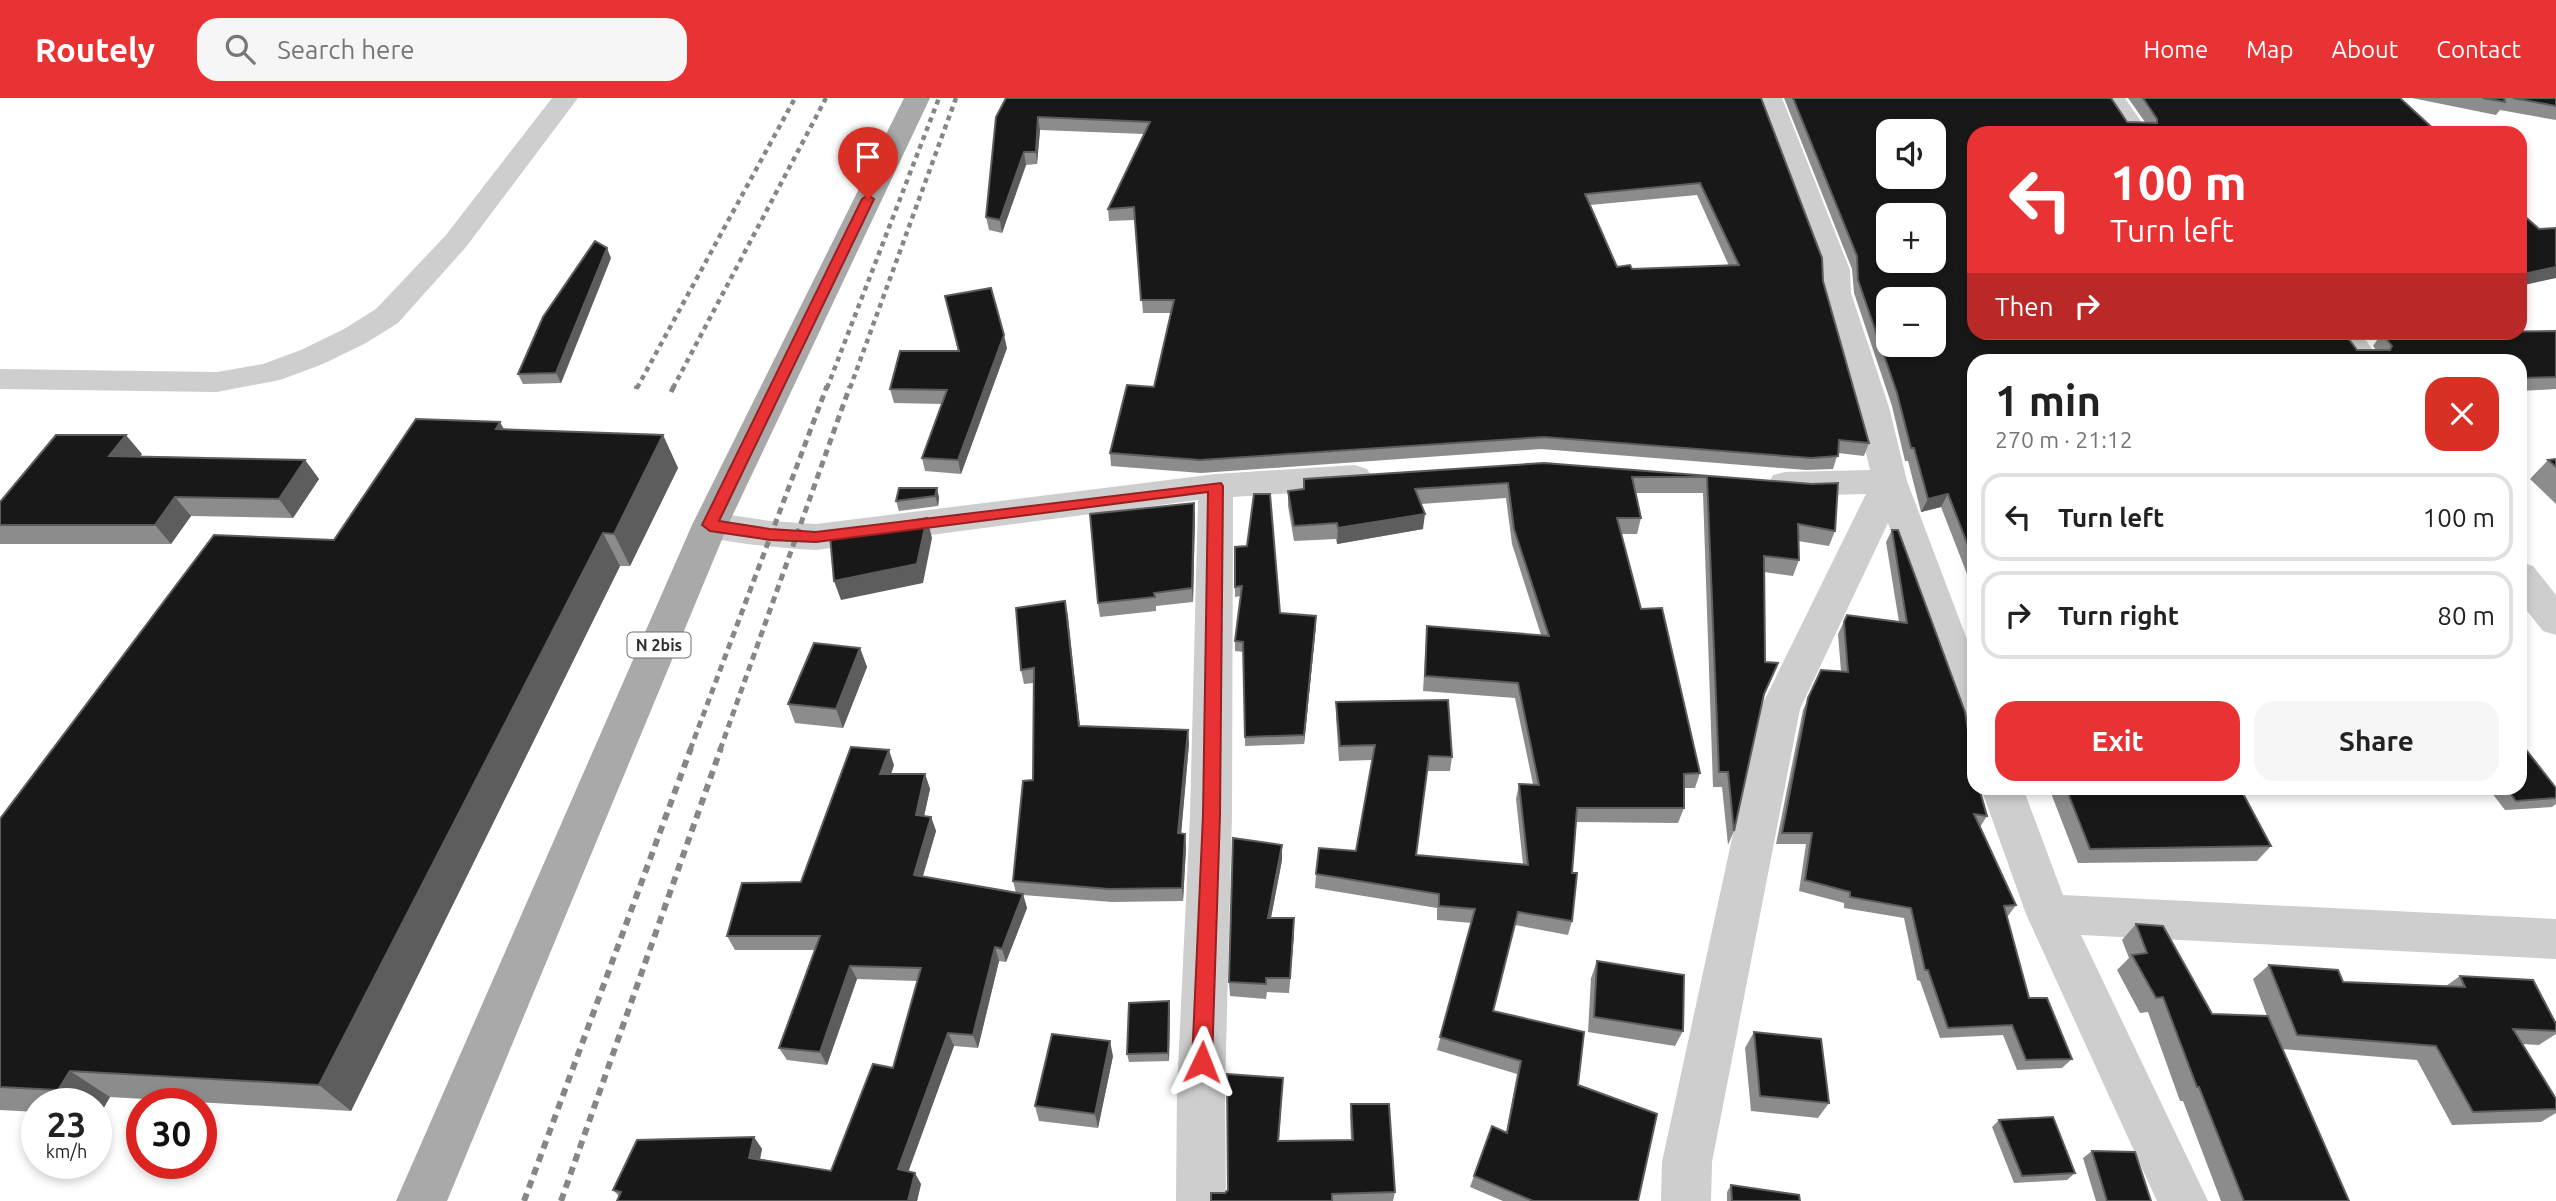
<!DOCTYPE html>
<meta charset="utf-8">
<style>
:root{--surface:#fff;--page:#f6f6f6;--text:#222;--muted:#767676;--line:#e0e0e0;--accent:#e93233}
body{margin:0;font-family:Ubuntu,sans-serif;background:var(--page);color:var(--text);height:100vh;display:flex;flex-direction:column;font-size:26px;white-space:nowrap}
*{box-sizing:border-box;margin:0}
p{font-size:23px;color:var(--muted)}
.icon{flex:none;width:38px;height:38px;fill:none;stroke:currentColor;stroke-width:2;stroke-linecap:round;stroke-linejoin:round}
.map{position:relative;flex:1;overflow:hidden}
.drawer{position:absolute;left:1967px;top:256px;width:560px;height:441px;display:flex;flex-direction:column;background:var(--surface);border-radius:21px;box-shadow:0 4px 10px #0003}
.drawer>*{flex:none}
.guide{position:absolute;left:1967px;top:28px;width:560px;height:214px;border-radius:21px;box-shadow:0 4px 10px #0003;background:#e93233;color:#fff;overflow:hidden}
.fabs{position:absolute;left:1876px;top:21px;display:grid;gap:14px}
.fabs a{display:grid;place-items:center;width:70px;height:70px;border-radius:14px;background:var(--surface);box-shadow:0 4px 10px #0003;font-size:35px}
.speed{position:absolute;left:21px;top:990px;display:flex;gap:14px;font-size:35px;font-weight:700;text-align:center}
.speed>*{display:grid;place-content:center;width:91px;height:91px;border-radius:50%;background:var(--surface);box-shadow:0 4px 10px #0003;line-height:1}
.speed small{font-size:18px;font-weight:400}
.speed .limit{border:10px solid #d22;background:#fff;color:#111}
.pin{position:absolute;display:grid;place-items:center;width:60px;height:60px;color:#fff;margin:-72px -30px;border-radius:50% 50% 50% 0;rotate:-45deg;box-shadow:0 0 7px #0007}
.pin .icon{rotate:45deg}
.me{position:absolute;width:77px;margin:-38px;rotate:2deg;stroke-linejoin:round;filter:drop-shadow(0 0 5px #0008)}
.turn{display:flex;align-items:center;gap:24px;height:147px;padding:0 28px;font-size:32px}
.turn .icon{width:91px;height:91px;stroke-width:2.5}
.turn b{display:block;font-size:49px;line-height:60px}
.then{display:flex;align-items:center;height:66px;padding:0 28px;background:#0003;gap:14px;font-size:26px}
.round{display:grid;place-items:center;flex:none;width:74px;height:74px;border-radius:21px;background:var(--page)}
.summary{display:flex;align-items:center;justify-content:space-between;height:119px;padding:0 28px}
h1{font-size:42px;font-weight:600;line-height:52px}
.action{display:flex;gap:14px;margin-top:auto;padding:14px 28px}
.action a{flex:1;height:80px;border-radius:21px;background:var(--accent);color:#fff;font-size:28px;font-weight:600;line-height:80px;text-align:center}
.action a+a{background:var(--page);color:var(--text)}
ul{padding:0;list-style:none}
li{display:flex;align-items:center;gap:21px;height:88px;margin:0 14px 10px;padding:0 14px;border:4px solid var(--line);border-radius:21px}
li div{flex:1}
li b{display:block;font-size:26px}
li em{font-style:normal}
header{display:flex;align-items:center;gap:42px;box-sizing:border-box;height:98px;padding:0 35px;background:var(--accent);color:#fff}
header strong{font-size:33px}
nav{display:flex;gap:38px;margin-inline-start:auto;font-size:24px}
.search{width:490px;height:63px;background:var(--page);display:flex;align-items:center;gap:18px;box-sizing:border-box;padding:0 24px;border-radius:21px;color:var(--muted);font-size:26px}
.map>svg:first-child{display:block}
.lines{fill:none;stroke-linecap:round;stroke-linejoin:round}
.minor{fill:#cecece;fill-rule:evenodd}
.primary{fill:#a9a9a9;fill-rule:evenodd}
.rail-far2{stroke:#868686;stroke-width:4.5;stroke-dasharray:5 4.5;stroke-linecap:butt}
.rail-far1{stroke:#868686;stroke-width:5;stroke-dasharray:7 5;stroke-linecap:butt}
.rail{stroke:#868686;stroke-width:6;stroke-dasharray:8 6;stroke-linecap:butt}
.wall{fill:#8c8c8c;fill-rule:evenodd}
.shaded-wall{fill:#5d5d5d}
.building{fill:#181818;stroke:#5d5d5d;stroke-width:2;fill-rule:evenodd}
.route{fill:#e93233;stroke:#972021;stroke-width:2}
.labels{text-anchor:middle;stroke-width:7;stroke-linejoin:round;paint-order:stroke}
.shield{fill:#fff;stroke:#6f6f6f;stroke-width:2}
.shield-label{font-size:16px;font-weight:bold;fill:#313131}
</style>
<header>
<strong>Routely</strong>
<div class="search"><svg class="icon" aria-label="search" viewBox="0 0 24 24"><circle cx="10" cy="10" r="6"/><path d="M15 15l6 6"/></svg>Search here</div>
<nav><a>Home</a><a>Map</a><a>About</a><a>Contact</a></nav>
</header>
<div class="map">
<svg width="2556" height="1103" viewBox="0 0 2556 1103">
<rect width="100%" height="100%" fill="#fff"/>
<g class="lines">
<path class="minor" d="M 552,0 L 578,0 L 466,149 L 398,225 L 366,245 L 323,266 L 280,282 L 217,294 L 0,291 L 0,271 L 217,274 L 263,266 L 301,252 L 344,231 L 376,211 L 446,137 Z
M 1756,0 L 1782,0 L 1850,172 L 1851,195 L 1889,309 L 1907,383 L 1974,560 L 1974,629 L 1960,624 L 1954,613 L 1888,425 L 1800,611 L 1712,1064 L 1711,1103 L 1661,1103 L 1662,1064 L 1760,611 L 1866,396 L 1785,398 L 1773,395 L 1768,386 L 1773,377 L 1785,374 L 1870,372 L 1855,309 L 1821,195 L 1820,172 Z
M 2099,0 L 2125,0 L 2149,35 L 2123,35 Z
M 2329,234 L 2360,234 L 2380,262 L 2348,262 Z
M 1355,367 L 1367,371 L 1372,379 L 1367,387 L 1355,391 L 1233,399 L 1232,717 L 1225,992 L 1226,1103 L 1176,1103 L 1177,992 L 1190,717 L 1198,402 L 816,452 C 777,449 735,447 697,436 L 692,427 L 697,418 L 710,414 L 770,423 L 816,426 L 1216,376 Z
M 2520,464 L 2533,468 L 2556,497 L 2556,537 L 2543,533 L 2520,504 Z
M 1981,690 L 2023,690 L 2063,797 L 2556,821 L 2556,861 L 2081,837 L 2208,1103 L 2157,1103 L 2026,816 Z"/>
<path class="primary" d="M 904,0 L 930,0 L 728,427 L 447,1103 L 396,1103 L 692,427 Z"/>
<path class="rail-far2" d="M 637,290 L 795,0
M 673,290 L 826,0
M 827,290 L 939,0
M 850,290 L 956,0"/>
<path class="rail-far1" d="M 636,291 L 637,288
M 671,294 L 674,288
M 690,652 L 827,288
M 720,652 L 850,288"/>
<path class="rail" d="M 524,1103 L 691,650
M 561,1103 L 721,650"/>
</g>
<path class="wall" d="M 1761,0 L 1823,183 L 1869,345 L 1864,358 L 1838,355 L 1833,371 L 1806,372 L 1541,351 L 1201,375 L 1111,368 L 1110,355 L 1154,289 L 1171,215 L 1143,215 L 1135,122 L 1109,123 L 1108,111 L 1144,36 L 1040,32 L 1037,66 L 1026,67 L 1002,135 L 989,132 L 986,119 L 996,19 ZM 1697,97 L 1729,168 L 1632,171 L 1617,169 L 1590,107 Z
M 1784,0 L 2111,0 L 2127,24 L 2145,24 L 2128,0 L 2400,0 L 2438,35 L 1974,35 L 2357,252 L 2376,252 L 2373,248 L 2382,235 L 2556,233 L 2556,291 L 2520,293 L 2520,262 L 1974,262 L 1974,494 L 1941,409 L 1921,414 L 1908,363 L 1905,363 L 1892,308 L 1854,195 L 1852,171 Z
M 2412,0 L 2556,0 L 2556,22 L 2500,12 L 2496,17 Z
M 611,160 L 561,285 L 523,286 L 518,276 Z
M 945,198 L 1007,250 L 961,376 L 925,373 L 922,360 L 942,306 L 894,305 L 890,291 L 958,253 Z
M 504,331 L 663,337 L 678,370 L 630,468 L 620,468 L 351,1013 L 110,999 L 99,1018 L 96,1018 L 96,1006 L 37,1006 L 37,1014 L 0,1012 L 0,721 L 334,442 Z
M 142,356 L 140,358 L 305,362 L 319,381 L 293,420 L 191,418 L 171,446 L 0,446 L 0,404 Z
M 2556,361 L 2556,406 L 2530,381 L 2548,362 Z
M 1544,365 L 1812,386 L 1835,433 L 1829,448 L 1798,443 L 1799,462 L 1793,478 L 1764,474 L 1765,564 L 1772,580 L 1763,599 L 1734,733 L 1728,747 L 1722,689 L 1713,689 L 1703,395 L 1635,395 L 1641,420 L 1637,436 L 1621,436 L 1641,511 L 1700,675 L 1695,690 L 1684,690 L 1684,710 L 1678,725 L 1576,724 L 1572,775 L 1572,823 L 1568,837 L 1515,827 L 1493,913 L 1578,987 L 1638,1103 L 1503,1103 L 1470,1089 L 1474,1078 L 1506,1035 L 1517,976 L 1437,952 L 1472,825 L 1437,822 L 1437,810 L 1315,790 L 1316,776 L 1356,753 L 1372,662 L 1339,663 L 1336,619 L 1336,604 L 1452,659 L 1450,673 L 1427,673 L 1416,757 L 1523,766 L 1516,701 L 1519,686 L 1533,686 L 1515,600 L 1423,593 L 1426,543 L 1427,528 L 1541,537 L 1512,446 L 1506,400 L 1421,406 L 1423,431 L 1337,446 L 1336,441 L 1294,443 L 1288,408 L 1288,393 Z
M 937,390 L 939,400 L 938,408 L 899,413 L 896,403 Z
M 1195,418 L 1193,504 L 1156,508 L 1156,513 L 1100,519 L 1098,505 Z
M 1892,432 L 1972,661 L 1987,718 L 1980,729 L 2016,807 L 2008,818 L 2006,818 L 2029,900 L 2072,961 L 2062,970 L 2017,972 L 2003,937 L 1940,940 L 1920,883 L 1917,882 L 1904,820 L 1844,810 L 1844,805 L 1799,793 L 1806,746 L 1776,746 L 1803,612 L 1821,572 L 1841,573 L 1838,536 L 1847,517 L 1899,524 L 1886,444 Z
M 1235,449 L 1280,515 L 1316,527 L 1304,646 L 1245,648 L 1244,554 L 1235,553 L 1235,543 L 1241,498 L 1235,499 Z
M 1065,503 L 1080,628 L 1188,632 L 1189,646 L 1181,735 L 1185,736 L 1186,750 L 1183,803 L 1112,804 L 1023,797 L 1027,810 L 1006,864 L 999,863 L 978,950 L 954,948 L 908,1073 L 921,1086 L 917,1103 L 617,1103 L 619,1098 L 613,1092 L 754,1039 L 762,1051 L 760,1061 L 831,1073 L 893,970 L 917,883 L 857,881 L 827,967 L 787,962 L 779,950 L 815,852 L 735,852 L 727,838 L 801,784 L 894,667 L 891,676 L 925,676 L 930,691 L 924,718 L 931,719 L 936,733 L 923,778 L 1016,795 L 1013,783 L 1033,682 L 1034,585 L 1024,586 L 1021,572 Z
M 860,550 L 867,569 L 843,630 L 795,625 L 788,606 Z
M 2049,690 L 2240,690 L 2271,748 L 2257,763 L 2078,765 Z
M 2488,690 L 2556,690 L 2556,706 L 2552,709 L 2505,712 Z
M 1282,762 L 1271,820 L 1294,835 L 1289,895 L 1267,894 L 1266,901 L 1230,898 L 1229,884 Z
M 2136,826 L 2212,916 L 2267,918 L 2253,881 L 2269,867 L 2343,884 L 2446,888 L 2460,878 L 2556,926 L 2556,936 L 2539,947 L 2522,946 L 2556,1011 L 2556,1015 L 2541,1024 L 2452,1027 L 2417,962 L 2282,951 L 2349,1103 L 2221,1103 L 2183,1003 L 2180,1003 L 2148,914 L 2140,915 L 2117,872 L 2129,860 L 2122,842 Z
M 1597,863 L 1683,933 L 1675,948 L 1588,934 L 1591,880 Z
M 1170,911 L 1169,963 L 1129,964 L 1127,956 Z
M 1754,934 L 1829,1005 L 1818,1020 L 1751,1013 L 1745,950 Z
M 1113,958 L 1098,1030 L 1039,1023 L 1035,1008 Z
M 1283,980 L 1279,1043 L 1351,1042 L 1350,1018 L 1351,1006 L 1395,1094 L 1393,1103 L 1211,1103 L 1228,1092 Z
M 1999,1022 L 2075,1075 L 2067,1082 L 2014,1085 L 1992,1029 Z
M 2092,1053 L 2151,1103 L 2096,1103 L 2083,1060 Z
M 1731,1087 L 1800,1103 L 1727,1103 L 1727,1094 Z"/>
<path class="shaded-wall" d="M 1038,19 L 1040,32 L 1037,66 L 1036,54 Z
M 1024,54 L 1026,67 L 1002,135 L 1000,122 Z
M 607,150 L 611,160 L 561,285 L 556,275 Z
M 2556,169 L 2556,180 L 2520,188 L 2520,177 Z
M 1004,237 L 1007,250 L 961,376 L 958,362 Z
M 500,324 L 518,357 L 496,331 Z
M 126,337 L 142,356 L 126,377 L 109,358 Z
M 663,337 L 678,370 L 630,468 L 614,436 Z
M 305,362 L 319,381 L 293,420 L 279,401 Z
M 937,390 L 939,400 L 938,408 L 935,398 Z
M 1948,396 L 1941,409 L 1921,414 L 1928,401 Z
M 175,399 L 191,418 L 171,446 L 155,427 Z
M 1194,405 L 1195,418 L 1193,504 L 1192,490 Z
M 1425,416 L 1423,431 L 1337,446 L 1338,430 Z
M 927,420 L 932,440 L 923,485 L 841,502 L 834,483 Z
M 603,435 L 620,468 L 351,1013 L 319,987 Z
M 1065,503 L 1068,518 L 1081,642 L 1079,628 Z
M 1316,518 L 1316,527 L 1304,646 L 1304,637 Z
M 860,550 L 867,569 L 843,630 L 836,611 Z
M 1188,632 L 1189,646 L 1180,749 L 1178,735 Z
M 889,652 L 894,667 L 886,691 L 880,676 Z
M 925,676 L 930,691 L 921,732 L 916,717 Z
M 931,719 L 936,733 L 919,791 L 914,777 Z
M 1185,736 L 1186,750 L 1183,803 L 1182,790 Z
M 1282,747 L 1282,762 L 1268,835 L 1268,820 Z
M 1023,796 L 1027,810 L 1006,864 L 1002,851 Z
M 1294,820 L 1294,835 L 1289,895 Z
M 995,849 L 999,863 L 978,950 L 973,937 Z
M 850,868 L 857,881 L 827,967 L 820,954 Z
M 1169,903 L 1170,911 L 1169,963 L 1168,955 Z
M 948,935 L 954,948 L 905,1083 L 898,1071 Z
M 1110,943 L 1113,958 L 1098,1030 L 1095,1016 Z
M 70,973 L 110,999 L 99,1018 L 96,1016 L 96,1006 L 80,1006 L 58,992 Z
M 754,1039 L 762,1051 L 758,1071 L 749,1060 Z
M 915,1075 L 921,1086 L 917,1103 L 908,1103 Z"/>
<path class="building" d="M 1006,0 L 1761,0 L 1822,160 L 1823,183 L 1869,345 L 1839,342 L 1838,358 L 1811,360 L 1544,339 L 1200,362 L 1110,355 L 1127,287 L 1154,289 L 1174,202 L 1141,202 L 1134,109 L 1108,111 L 1150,24 L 1038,19 L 1036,54 L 1024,54 L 1000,122 L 986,119 L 996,19 ZM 1700,85 L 1739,167 L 1632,171 L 1630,167 L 1617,169 L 1585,96 Z
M 1793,0 L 2111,0 L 2127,24 L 2157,25 L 2157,21 L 2143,0 L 2400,0 L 2438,35 L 1974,35 L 1974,234 L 2339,234 L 2344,235 L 2357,252 L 2390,252 L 2392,248 L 2382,235 L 2556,233 L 2556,279 L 2520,280 L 2520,262 L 1974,262 L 1974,463 L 1948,396 L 1928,401 L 1914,350 L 1911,350 L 1897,295 L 1858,182 L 1857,158 ZM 1888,33 L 1934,33 L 1934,79 L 1888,79 ZM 1888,117 L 1934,117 L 1934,163 L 1888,163 ZM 1888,201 L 1934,201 L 1934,247 L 1888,247 Z
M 2483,0 L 2504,0 L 2505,4 Z
M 2513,0 L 2556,0 L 2556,8 Z
M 2520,114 L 2539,131 L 2556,130 L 2556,169 L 2520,177 Z
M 595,143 L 607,150 L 556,275 L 518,276 L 543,219 Z
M 991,190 L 1004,237 L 958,362 L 922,360 L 947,292 L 890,291 L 900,253 L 959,253 L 945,198 Z
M 416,321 L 500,324 L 496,331 L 663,337 L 614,436 L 603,435 L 319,987 L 70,973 L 58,992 L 0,989 L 0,721 L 214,437 L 334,442 Z
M 56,337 L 126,337 L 109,358 L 305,362 L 279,401 L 175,399 L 155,427 L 0,427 L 0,404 Z
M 2556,361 L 2556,369 L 2548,362 Z
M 1544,365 L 1812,386 L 1838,385 L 1835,433 L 1798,426 L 1799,462 L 1764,458 L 1765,564 L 1778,565 L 1764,596 L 1734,733 L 1728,674 L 1719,674 L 1707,379 L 1632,379 L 1641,420 L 1617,420 L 1641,511 L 1662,510 L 1700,675 L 1684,676 L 1684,710 L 1577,710 L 1572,775 L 1577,775 L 1572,823 L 1518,814 L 1493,913 L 1584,934 L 1578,987 L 1657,1016 L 1638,1103 L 1533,1103 L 1474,1078 L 1492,1028 L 1507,1035 L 1521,963 L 1440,939 L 1475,811 L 1439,808 L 1439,796 L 1316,776 L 1319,750 L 1356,753 L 1375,647 L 1340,648 L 1336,604 L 1448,602 L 1452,659 L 1429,658 L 1416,757 L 1528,767 L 1519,686 L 1539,687 L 1518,585 L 1425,578 L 1427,528 L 1549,538 L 1514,431 L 1508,385 L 1415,391 L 1425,416 L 1338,430 L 1337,425 L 1294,428 L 1288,393 L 1304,391 L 1304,381 Z
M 899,390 L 937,390 L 935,398 L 896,403 Z
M 1254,396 L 1270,396 L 1280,515 L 1316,518 L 1304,637 L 1245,639 L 1243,544 L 1235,543 L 1242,488 L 1235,489 L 1235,449 L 1247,448 Z
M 1194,405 L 1192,490 L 1154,495 L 1155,499 L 1098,505 L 1090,416 Z
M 927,420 L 917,466 L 834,483 L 830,437 Z
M 1892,432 L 1898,432 L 1965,614 L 1974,668 L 1974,690 L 1979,690 L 1987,718 L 1974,716 L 2016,807 L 2004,808 L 2029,900 L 2047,900 L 2072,961 L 2026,962 L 2012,927 L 1948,930 L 1928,872 L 1925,872 L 1911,810 L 1850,799 L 1850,794 L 1805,782 L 1812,735 L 1782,735 L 1808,600 L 1821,572 L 1848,574 L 1844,524 L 1847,517 L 1907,525 Z
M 1065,503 L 1079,628 L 1188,632 L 1178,735 L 1185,736 L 1182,790 L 1109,791 L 1013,783 L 1023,683 L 1033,682 L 1034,570 L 1021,572 L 1016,510 Z
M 814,545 L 860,550 L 836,611 L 788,606 Z
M 2520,644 L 2556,690 L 2556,700 L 2516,703 L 2506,690 L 2520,690 Z
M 851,649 L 889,652 L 880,676 L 925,676 L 916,717 L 931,719 L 914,777 L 1023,796 L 1002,851 L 995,849 L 973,937 L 948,935 L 898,1071 L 915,1075 L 908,1103 L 617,1103 L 621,1094 L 613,1092 L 637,1042 L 754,1039 L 749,1060 L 831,1073 L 873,966 L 893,970 L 921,870 L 850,868 L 820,954 L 779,950 L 820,838 L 727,838 L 742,785 L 801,784 Z
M 2066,690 L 2240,690 L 2271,748 L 2090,751 Z
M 1233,740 L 1282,747 L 1268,820 L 1294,820 L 1290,880 L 1266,880 L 1266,886 L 1229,884 Z
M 2136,826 L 2163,828 L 2212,916 L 2268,918 L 2349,1103 L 2244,1103 L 2199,989 L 2197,989 L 2163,899 L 2156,900 L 2132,857 L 2147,855 Z
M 1597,863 L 1684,877 L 1683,933 L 1594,919 Z
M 2269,867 L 2338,872 L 2343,884 L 2465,889 L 2460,878 L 2533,882 L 2556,926 L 2556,933 L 2513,931 L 2556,1001 L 2556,1011 L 2473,1014 L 2436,948 L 2297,937 Z
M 1169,903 L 1168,955 L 1127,956 L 1129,905 Z
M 1754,934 L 1821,941 L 1829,1005 L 1760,998 Z
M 1052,936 L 1110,943 L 1095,1016 L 1035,1008 Z
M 1227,976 L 1283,980 L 1278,1043 L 1353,1042 L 1351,1006 L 1389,1006 L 1395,1094 L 1332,1096 L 1332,1103 L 1211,1103 L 1211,1095 L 1225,1095 L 1228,1092 Z
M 2053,1019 L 2075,1075 L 2022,1078 L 1999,1022 Z
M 2092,1053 L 2135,1054 L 2151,1103 L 2107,1103 Z
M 1731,1087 L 1799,1097 L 1800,1103 L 1732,1103 Z"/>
<path class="route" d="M 868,97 L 874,101 L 719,423 L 770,431 L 816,434 L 1221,385 L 1223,388 L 1220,717 L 1212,964 L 1209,971 L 1202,974 L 1195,971 L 1192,964 L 1203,717 L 1208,394 L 816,444 L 770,442 L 710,433 L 702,427 L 862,101 Z"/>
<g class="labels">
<rect class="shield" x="627.5" y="534.5" width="63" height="25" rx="5"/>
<g class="shield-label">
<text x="659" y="553">N 2bis</text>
</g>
</g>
</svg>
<div class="fabs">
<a><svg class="icon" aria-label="sound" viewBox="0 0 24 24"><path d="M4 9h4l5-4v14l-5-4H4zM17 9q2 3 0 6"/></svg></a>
<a>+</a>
<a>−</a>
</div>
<div class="speed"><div>23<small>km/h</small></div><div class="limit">30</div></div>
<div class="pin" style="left:868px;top:101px;background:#d93025"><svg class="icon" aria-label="arrive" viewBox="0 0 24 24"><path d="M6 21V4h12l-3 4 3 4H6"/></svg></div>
<svg class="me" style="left:1202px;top:964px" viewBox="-20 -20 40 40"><path d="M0-17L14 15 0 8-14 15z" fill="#e93233" stroke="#fff" stroke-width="4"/></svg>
<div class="guide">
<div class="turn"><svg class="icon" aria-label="left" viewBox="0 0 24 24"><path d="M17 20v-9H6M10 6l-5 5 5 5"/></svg><div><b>100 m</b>Turn left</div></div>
<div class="then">Then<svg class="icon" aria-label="right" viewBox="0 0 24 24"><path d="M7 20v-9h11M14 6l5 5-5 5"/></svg></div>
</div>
<section class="drawer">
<div class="summary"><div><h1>1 min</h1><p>270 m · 21:12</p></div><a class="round" style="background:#d93025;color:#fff"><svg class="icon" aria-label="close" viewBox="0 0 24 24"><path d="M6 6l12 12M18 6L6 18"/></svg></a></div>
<ul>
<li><svg class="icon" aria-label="left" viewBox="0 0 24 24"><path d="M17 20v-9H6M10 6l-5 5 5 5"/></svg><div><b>Turn left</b></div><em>100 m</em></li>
<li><svg class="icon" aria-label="right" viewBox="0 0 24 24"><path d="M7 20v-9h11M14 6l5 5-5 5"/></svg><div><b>Turn right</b></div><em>80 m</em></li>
</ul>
<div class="action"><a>Exit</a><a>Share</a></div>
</section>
</div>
